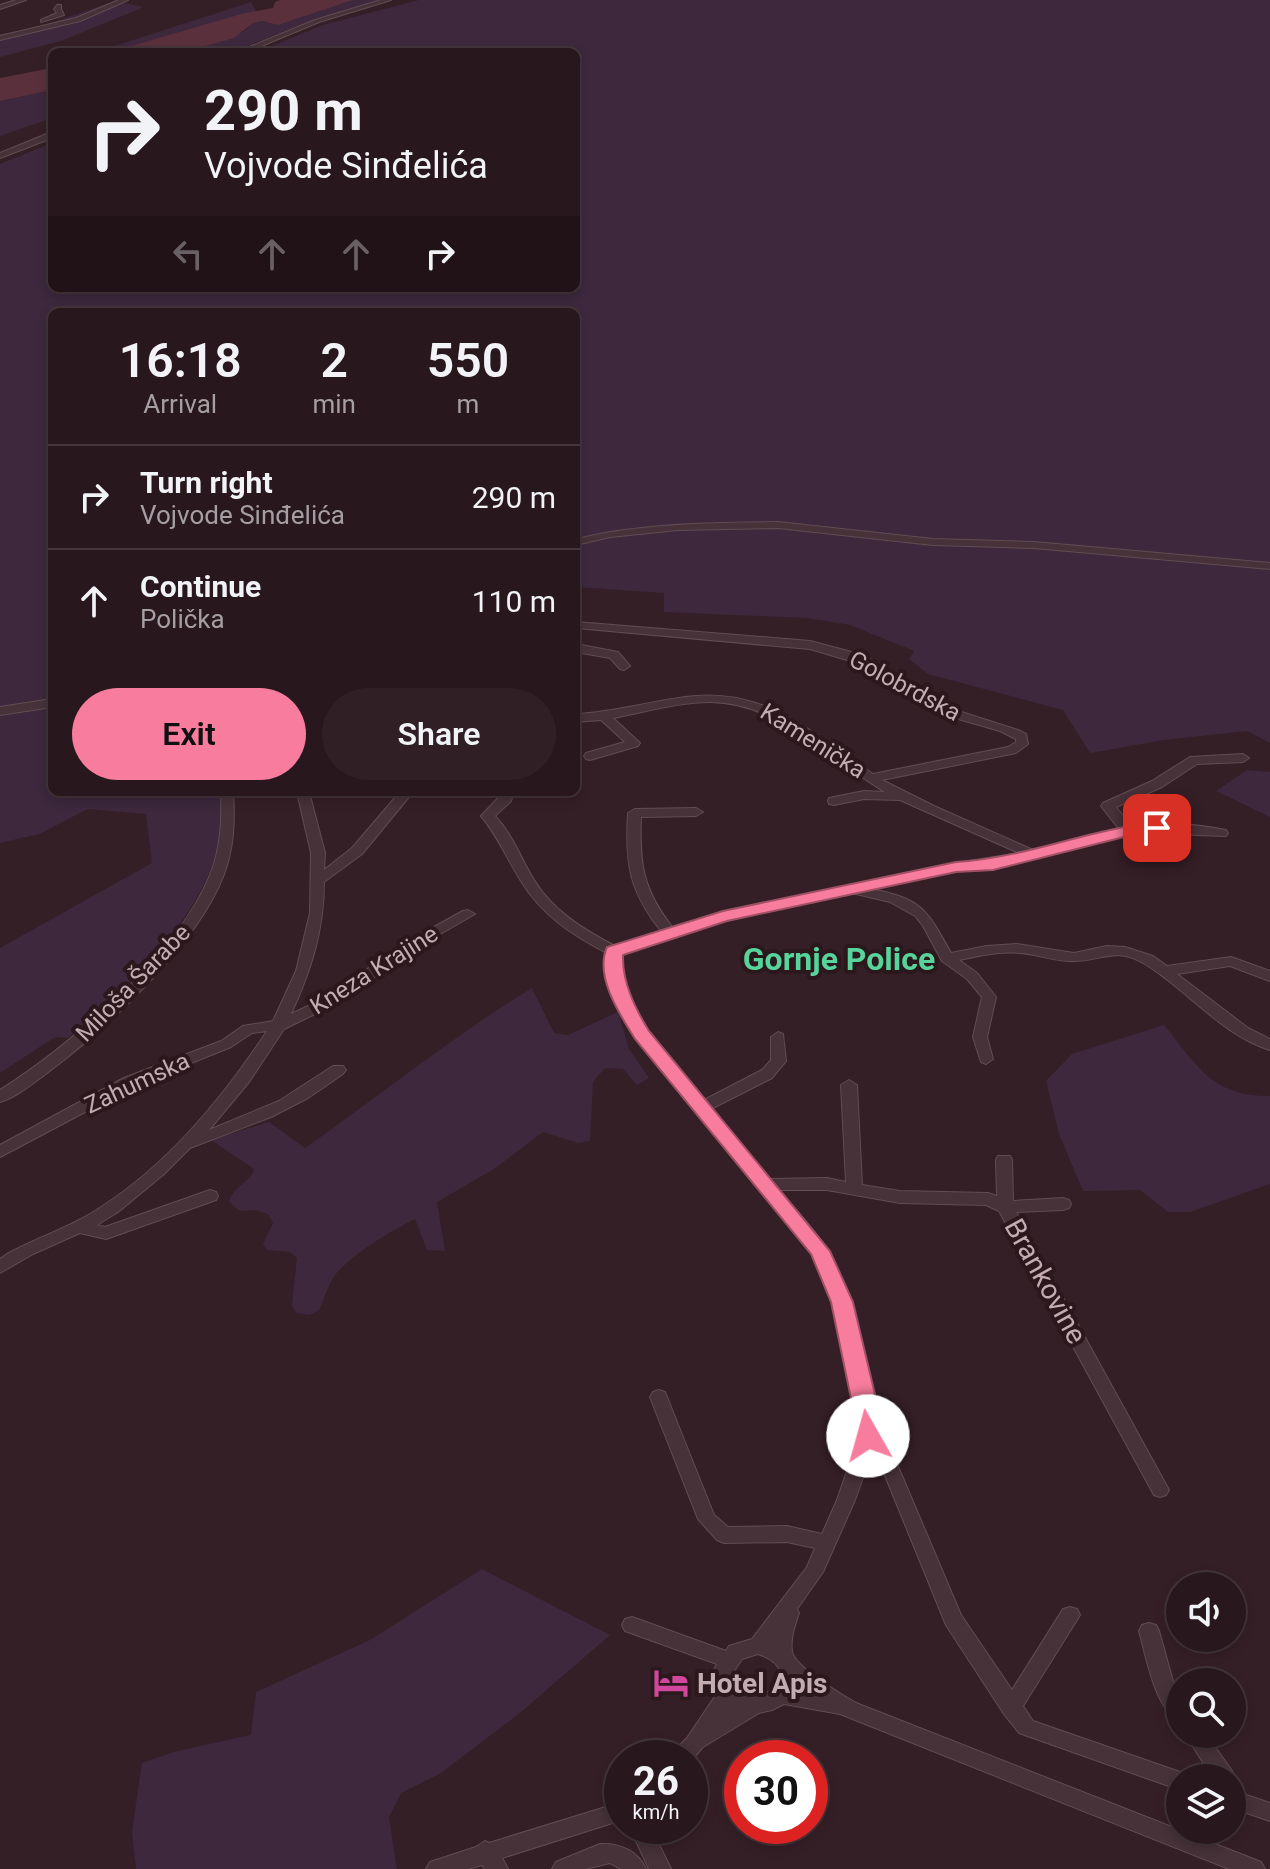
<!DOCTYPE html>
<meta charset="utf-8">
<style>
:root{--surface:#28171c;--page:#302025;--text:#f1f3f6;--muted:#a59fa3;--line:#44363b;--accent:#f87c9d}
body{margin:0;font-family:Roboto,sans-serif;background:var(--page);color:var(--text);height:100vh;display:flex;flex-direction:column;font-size:30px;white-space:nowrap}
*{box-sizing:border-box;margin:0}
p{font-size:26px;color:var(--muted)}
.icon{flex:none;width:44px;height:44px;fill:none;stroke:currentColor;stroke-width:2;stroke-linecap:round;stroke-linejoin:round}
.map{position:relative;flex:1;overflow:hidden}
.details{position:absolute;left:48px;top:308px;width:532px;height:488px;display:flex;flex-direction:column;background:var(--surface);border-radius:12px;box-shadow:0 4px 12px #0003,0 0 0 2px var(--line)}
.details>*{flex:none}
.top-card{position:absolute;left:48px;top:48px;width:532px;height:244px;border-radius:12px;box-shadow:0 4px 12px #0003,0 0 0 2px var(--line);background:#28171c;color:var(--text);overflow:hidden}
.buttons{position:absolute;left:1166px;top:1572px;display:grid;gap:16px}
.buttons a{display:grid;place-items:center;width:80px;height:80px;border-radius:50%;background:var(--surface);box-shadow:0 4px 12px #0003,0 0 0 2px var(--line);font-size:40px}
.speed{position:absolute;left:604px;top:1740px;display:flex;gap:16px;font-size:40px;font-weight:700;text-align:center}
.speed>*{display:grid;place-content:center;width:104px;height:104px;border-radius:50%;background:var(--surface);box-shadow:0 4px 12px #0003,0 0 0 2px var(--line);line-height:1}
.speed small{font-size:20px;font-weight:400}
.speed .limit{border:12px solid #d22;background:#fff;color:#111}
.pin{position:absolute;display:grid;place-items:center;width:68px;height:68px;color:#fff;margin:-34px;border-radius:16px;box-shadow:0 4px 12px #0006}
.me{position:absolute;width:88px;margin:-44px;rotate:353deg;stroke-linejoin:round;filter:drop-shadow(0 0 6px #0008)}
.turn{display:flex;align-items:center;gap:28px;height:168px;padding:0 24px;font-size:36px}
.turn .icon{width:104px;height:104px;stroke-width:2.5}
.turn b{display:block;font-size:56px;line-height:68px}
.lanes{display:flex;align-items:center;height:76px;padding:0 24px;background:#0003;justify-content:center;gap:40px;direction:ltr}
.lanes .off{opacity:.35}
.eta{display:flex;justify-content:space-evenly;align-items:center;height:136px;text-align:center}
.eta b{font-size:48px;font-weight:600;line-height:56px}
.button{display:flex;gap:16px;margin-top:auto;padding:16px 24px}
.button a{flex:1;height:92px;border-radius:48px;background:var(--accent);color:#111;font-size:32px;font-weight:600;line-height:92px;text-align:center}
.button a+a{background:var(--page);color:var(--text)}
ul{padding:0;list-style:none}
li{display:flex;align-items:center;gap:24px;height:104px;padding:0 24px;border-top:2px solid var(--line)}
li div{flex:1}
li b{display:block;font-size:30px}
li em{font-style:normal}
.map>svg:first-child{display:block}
.green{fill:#3d283d}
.water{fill:#5b303d}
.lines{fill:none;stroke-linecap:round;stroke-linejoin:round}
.minor-casing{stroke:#614d52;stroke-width:2}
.minor{fill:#463238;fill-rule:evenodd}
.route{fill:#f87c9d;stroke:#a15166;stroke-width:2}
.labels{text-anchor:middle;stroke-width:8;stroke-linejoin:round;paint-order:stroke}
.street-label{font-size:24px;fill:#c3acb2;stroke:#2a181d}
.near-street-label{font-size:28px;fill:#c3acb2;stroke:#2a181d}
.near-poi-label{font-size:28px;font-weight:bold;fill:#c3acb2;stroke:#2a181d;text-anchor:start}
.district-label{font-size:32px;font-weight:bold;fill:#57d39b;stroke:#2a181d}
</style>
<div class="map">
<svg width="1270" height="1869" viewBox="0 0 1270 1869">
<rect width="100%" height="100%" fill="#351f26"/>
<path class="green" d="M 353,0 L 379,0 L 313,20 L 232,52 L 184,52 L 243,32 L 253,23 L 262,21 L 278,25 Z
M 419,0 L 1270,0 L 1270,566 L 1059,548 L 933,542 L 815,526 L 678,526 L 576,541 L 576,312 L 52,312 L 52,792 L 219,792 C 238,889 134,981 68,1038 L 55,1037 L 0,1073 L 0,948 L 152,863 L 146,814 L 88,809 L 39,834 L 0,843 L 0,164 L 52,143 L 52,288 L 576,288 L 576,52 L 257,52 L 323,25 Z
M 115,1 L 144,7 L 61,41 L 0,57 L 0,34 L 33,29 Z
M 251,2 L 256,11 L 110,52 L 96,52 Z
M 52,90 L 52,118 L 0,136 L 0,101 Z
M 778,525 L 904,540 L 1034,546 L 1270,567 L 1270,743 L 1247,731 L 1164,740 L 1090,753 L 1063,710 L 928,674 L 909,659 L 914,651 L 850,625 L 807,618 L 664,612 L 664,593 L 576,587 L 576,543 C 642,527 710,527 778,525 Z
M 1247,770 L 1270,772 L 1270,817 L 1216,791 Z
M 532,988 L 554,1033 L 568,1035 L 618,1012 L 629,1049 L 649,1078 L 637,1085 L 623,1069 L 605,1068 L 593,1082 L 590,1141 L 578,1143 L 543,1132 L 494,1169 L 437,1202 L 445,1251 L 427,1250 L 415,1219 C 391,1231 352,1254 335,1275 C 327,1287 325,1298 319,1310 L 310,1315 L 296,1313 L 292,1305 L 297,1258 L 290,1252 L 267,1250 L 263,1244 L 273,1223 L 268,1214 L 255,1210 L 240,1211 L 229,1202 C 232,1188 250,1182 254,1169 L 211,1140 L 269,1122 L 305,1148 C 381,1095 453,1036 532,988 Z
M 1164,1025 C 1198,1066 1211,1096 1270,1096 L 1270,1184 L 1190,1212 L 1168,1212 L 1140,1190 L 1083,1191 L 1059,1134 L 1046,1081 L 1072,1054 Z
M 482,1569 L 610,1635 L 521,1712 L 441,1773 L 401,1793 L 389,1817 L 397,1869 L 136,1869 L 132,1831 L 142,1763 L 177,1751 L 251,1735 L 256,1692 L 370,1640 Z"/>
<path class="water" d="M 280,0 L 353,0 L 278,25 L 262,21 L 253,23 L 234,38 L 184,52 L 110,52 L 245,13 L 273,8 L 275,2 Z
M 52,68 L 52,90 L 0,101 L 0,78 Z"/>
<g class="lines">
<g class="minor-casing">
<path id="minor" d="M 16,0 L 26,0 L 0,9 L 0,5 Z
M 119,0 L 128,0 L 80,21 L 0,40 L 0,36 L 76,18 Z
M 381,0 L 391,0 L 319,22 L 247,52 L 237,52 L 315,20 Z
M 57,5 L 61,5 L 61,9 L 64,15 L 41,22 L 41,20 L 57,13 L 54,9 Z
M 49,133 L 52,133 L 52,138 L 0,158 L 0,153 Z
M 778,522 L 933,539 L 1034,542 L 1270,563 L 1270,569 L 1034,548 L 933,545 L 778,528 L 678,530 L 610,537 L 576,545 L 576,539 C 643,523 710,523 778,522 Z
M 576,622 L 810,641 L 848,651 L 872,660 L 949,708 L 1018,730 L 1026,734 L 1028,744 L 1016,753 L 882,780 L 934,806 L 1033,850 L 1119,829 L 1101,806 L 1103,803 L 1152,781 L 1190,757 L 1243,754 L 1249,758 L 1243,762 L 1197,764 L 1162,787 L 1116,807 L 1131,826 C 1162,822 1196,824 1226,830 L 1228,833 L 1226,836 L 1139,833 L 1088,844 L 1034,859 L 956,871 L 871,889 C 923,899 927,910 951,953 L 987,946 L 1017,944 L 1074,953 L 1107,946 L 1125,947 L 1153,956 L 1167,966 L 1231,957 L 1270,971 L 1270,981 L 1230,966 L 1177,974 L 1248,1028 L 1270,1039 L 1270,1050 C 1223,1036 1186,989 1145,964 C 1116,946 1101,961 1074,961 C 1056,962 1037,954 1020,953 C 1000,951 979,956 959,960 L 977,973 L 996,997 L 987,1037 L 993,1059 L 986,1064 L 981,1062 L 973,1037 L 982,997 L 967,979 L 942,961 L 923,926 L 915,916 L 890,902 L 852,893 L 726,920 L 678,935 L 676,938 L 668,938 L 621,953 C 621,1014 668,1057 704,1100 L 762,1070 L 771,1060 L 771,1037 L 778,1032 L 783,1034 L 786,1061 L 772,1078 L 711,1109 L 770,1179 L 827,1178 L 846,1182 L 841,1085 L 849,1080 L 857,1085 L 862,1185 L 900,1191 L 988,1193 L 997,1196 L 996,1160 L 998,1156 L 1010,1156 L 1012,1160 L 1013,1201 L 1063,1198 L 1069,1200 L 1071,1204 L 1069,1208 L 1063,1210 L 1016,1212 L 1169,1490 L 1166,1495 L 1160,1497 L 1154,1495 L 999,1211 L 986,1205 L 900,1203 L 827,1190 L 779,1190 C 794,1209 813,1227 826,1248 C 846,1278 885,1412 874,1444 L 897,1464 L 961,1615 L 1012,1690 L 1063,1609 L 1070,1607 L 1077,1609 L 1080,1615 L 1023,1706 L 1033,1721 L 1180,1772 L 1187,1774 L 1189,1778 L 1180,1778 L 1180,1790 L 1019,1733 L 1004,1714 L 946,1625 L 884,1473 L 869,1460 L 855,1500 L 823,1572 L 797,1609 L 799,1613 C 795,1625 790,1638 792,1651 C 794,1667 841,1694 856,1703 L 1261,1862 L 1265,1869 L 1229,1869 L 840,1714 L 784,1704 L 772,1710 L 759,1713 L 703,1747 L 690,1762 L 690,1758 L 670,1758 L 673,1752 L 687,1738 L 720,1689 L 714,1670 L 717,1664 L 625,1631 L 622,1625 L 625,1619 L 632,1617 L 726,1651 L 729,1646 L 752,1639 L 807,1567 L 815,1548 L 787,1542 L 724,1543 L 717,1540 L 698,1519 L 650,1397 L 653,1392 L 659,1390 L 665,1392 L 714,1515 L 728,1527 L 787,1526 L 822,1534 L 837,1500 L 859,1436 L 857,1407 L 834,1302 L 813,1254 L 637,1038 L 614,995 L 608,974 L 607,953 C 572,935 541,914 521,881 C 507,859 498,836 481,816 L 501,795 L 511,795 L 512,798 L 511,801 L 495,816 C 513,835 521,859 534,880 C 553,911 584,930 615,946 L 661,931 C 629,891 625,863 628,813 L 635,809 L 696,808 L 703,812 L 696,816 L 641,817 C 639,864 643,890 673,928 L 723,912 L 956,863 L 1019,853 L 900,800 L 864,799 L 834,805 L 829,804 L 828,801 L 829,798 L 864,791 L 885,792 C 829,759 779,703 711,702 C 678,702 646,712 613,718 L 640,743 L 638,746 L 590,760 L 586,759 L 584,756 L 586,753 L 625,742 L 601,720 L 576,722 L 576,714 C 613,712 649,702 685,697 C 766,686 811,733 873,774 L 1008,747 L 1016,742 L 1016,739 L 1000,731 L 941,714 L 864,665 L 810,649 L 576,628 ZM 758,1654 C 816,1673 743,1725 734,1671 L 742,1659 Z
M 576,644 L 618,652 L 630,666 L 624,670 L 620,669 L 610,658 L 576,652 Z
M 52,699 L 52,707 L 0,715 L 0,707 Z
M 221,792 L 233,792 C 235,822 234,849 223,877 C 195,947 107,1028 47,1073 C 33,1083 17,1097 0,1102 L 0,1090 C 69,1047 179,952 209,877 C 221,849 222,822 221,792 Z
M 297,792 L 309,792 L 325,853 L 324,870 L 352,848 L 400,792 L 413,792 L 362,854 L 324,882 C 324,931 311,970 291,1014 L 336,993 L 392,950 L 463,911 L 468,910 L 475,914 L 402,956 L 346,999 L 284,1029 L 249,1082 L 209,1130 L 279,1101 L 333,1066 L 343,1066 L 346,1070 L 343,1074 L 308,1098 L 271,1117 L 190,1148 L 164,1174 L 118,1212 L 97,1225 L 105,1227 L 210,1190 L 216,1192 L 218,1196 L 216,1200 L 106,1239 L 80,1233 L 33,1254 L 0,1273 L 0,1259 L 7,1254 C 36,1238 68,1228 95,1211 C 164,1169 223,1098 267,1031 L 252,1033 L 231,1047 L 134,1086 L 0,1157 L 0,1145 L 124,1078 L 221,1041 L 243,1026 L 273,1021 L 296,971 L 310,913 L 311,853 Z
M 1149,1623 L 1156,1625 L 1159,1631 L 1174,1685 L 1180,1694 L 1180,1720 C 1155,1711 1146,1655 1139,1631 L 1142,1625 Z
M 1185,1734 L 1206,1734 L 1232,1771 L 1235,1778 L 1232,1785 L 1232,1778 L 1213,1778 Z
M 1232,1790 L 1270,1803 L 1270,1821 L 1232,1808 Z
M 622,1802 L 622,1820 L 502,1858 L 508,1869 L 485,1869 L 482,1865 L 468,1869 L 426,1869 L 430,1862 L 476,1847 L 485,1841 L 489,1843 Z
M 629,1826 L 650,1826 L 671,1869 L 649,1869 Z
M 600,1844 C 620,1843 638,1851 646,1869 L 621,1869 L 610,1863 L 585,1869 L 552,1869 L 556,1862 Z"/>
</g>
<use href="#minor" class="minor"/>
</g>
<path class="route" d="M 1157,822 L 1163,824 L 1166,828 L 1163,831 L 1128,836 L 993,870 L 956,872 L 727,921 L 623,955 C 622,982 635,1008 649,1031 L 830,1251 L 853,1302 L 878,1407 L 880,1436 L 877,1442 L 868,1445 L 860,1442 L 831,1302 L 811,1254 L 635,1039 C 620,1015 594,976 607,947 L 723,911 L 956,862 C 1025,858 1089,829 1157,822 Z"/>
<defs>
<g id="hotel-bare" transform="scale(2.76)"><path d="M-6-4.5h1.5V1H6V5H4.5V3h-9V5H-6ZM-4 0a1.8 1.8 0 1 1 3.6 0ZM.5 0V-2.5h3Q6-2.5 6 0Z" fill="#d1479c" stroke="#2a181d" stroke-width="2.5" paint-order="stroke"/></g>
</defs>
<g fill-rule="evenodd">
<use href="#hotel-bare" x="671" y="1683"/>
</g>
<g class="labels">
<g class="street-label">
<text transform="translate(905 686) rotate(28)" y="8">Golobrdska</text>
<text transform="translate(813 741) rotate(32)" y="8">Kamenička</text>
<text transform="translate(374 970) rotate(-32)" y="8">Kneza Krajine</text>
<text transform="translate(133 983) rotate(-46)" y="8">Miloša Šarabe</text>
<text transform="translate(137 1083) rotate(-25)" y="8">Zahumska</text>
</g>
<g class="near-street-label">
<text transform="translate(1046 1281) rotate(61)" y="10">Brankovine</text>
</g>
<g class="near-poi-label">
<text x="697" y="1693">Hotel Apis</text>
</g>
<g class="district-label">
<text x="839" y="970">Gornje Police</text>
</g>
</g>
</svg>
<div class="buttons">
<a><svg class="icon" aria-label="sound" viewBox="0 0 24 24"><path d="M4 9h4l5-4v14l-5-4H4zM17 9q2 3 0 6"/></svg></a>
<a><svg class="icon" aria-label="search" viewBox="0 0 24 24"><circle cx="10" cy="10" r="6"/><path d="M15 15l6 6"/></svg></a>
<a><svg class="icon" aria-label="layers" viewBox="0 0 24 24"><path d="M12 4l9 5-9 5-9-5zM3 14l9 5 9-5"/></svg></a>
</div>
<div class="speed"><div>26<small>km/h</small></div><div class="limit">30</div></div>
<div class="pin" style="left:1157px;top:828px;background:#d93025"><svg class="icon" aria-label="arrive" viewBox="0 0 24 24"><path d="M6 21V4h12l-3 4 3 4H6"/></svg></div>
<svg class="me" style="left:868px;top:1436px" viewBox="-20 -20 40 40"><circle r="19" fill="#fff"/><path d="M0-13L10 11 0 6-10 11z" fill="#f87c9d"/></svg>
<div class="top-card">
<div class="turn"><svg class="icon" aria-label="right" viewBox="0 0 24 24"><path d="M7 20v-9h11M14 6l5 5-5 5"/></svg><div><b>290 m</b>Vojvode Sinđelića</div></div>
<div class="lanes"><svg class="icon off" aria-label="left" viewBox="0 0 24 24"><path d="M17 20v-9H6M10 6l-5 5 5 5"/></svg><svg class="icon off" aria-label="ahead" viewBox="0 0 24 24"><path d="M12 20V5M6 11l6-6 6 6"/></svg><svg class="icon off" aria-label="ahead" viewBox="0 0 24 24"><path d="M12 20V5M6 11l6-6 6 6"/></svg><svg class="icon" aria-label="right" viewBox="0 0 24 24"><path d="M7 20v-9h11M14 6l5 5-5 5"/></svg></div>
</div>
<section class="details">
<div class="eta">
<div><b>16:18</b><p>Arrival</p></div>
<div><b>2</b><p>min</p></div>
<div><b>550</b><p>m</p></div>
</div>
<ul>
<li><svg class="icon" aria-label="right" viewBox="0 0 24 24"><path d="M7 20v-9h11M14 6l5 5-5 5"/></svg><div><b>Turn right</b><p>Vojvode Sinđelića</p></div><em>290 m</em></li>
<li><svg class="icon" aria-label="ahead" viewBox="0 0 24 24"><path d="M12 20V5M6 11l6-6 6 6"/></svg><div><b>Continue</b><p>Polička</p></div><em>110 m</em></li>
</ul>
<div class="button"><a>Exit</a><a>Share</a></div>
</section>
</div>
